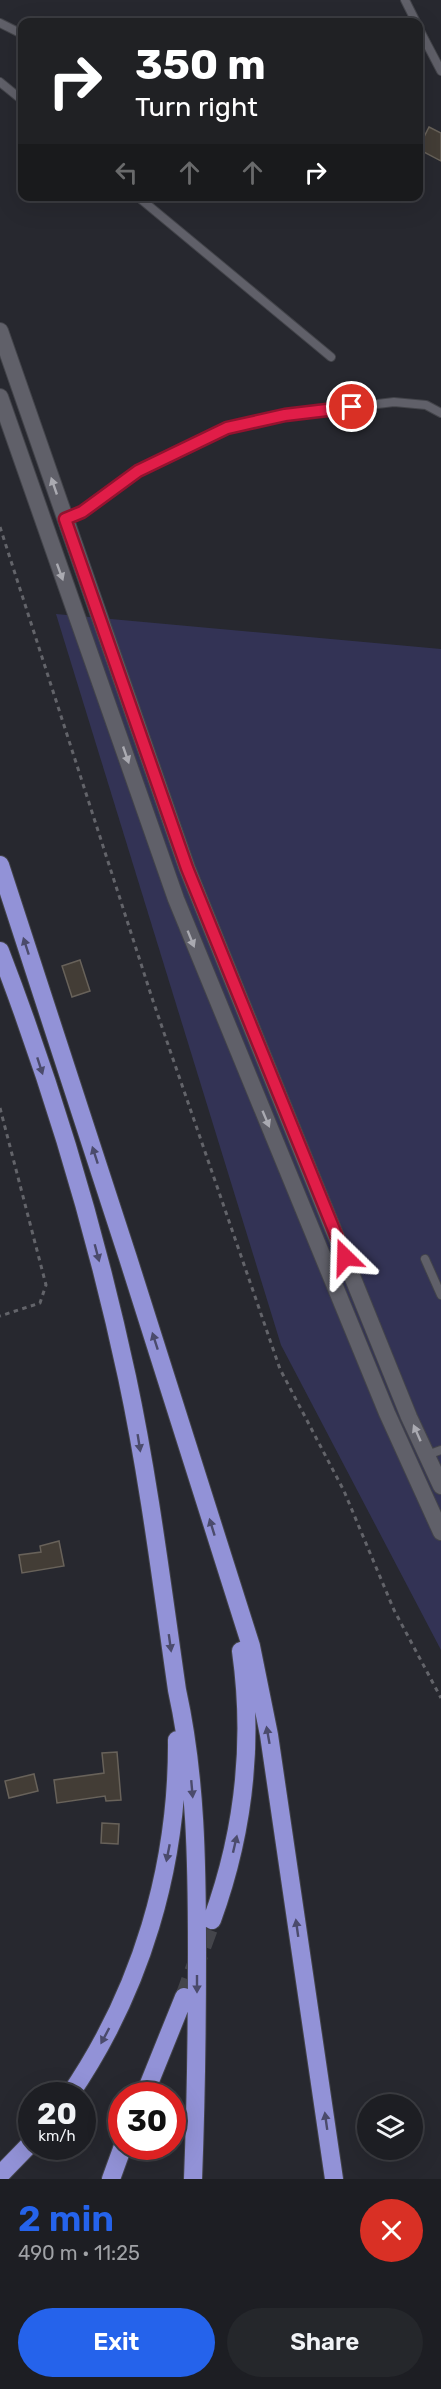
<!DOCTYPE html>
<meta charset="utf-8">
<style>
:root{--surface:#1d1e23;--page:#25272b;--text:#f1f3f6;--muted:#a0a2a6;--line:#3b3c41;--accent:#2563eb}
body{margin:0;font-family:Rubik,sans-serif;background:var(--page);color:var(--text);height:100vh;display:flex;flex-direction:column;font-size:22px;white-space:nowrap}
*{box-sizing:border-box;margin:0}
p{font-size:20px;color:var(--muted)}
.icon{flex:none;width:33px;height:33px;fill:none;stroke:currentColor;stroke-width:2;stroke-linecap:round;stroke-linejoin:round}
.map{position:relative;height:2179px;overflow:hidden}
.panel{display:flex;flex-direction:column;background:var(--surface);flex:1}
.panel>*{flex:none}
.guide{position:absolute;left:18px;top:18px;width:405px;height:183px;border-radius:12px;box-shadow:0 6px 24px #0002,0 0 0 2px var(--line);background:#202124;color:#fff;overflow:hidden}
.tools{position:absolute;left:357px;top:2094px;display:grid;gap:12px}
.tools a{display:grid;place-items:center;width:66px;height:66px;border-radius:50%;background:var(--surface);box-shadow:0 6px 24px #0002,0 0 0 2px var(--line);font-size:30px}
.speed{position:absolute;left:18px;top:2082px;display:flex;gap:12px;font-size:30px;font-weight:700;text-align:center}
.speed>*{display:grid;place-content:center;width:78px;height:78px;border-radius:50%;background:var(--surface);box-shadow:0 6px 24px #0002,0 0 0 2px var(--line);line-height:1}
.speed small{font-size:15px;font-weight:400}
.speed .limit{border:9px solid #d22;background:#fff;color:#111}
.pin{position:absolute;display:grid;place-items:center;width:51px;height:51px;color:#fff;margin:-26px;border:3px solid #fff;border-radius:50%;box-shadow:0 2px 6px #0007}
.me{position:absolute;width:66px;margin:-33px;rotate:338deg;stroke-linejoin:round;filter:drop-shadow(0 0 4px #0008)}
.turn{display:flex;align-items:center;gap:21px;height:126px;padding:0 18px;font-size:27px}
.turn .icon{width:78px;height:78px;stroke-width:2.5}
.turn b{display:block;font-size:42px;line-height:51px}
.lanes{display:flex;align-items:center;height:57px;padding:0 18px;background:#0003;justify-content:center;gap:30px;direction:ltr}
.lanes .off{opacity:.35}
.round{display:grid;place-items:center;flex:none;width:63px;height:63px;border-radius:32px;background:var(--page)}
.head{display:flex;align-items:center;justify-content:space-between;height:102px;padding:0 18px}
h1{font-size:36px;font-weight:600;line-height:45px;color:var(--accent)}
.primary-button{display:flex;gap:12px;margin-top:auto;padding:12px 18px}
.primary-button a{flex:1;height:69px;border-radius:36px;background:var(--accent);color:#fff;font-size:24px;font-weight:600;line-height:69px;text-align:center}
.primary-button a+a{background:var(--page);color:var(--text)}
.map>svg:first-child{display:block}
.green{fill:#335}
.building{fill:#433d36;stroke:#68625a;stroke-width:1.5}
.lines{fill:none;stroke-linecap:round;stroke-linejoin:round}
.motorway-tunnel{stroke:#44454b;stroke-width:18;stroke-dasharray:18 9;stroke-linecap:butt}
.service-casing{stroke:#43444a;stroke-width:10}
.minor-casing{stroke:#43444a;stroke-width:18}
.motorway-casing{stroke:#43444a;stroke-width:20}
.path{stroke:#63646a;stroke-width:3;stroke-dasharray:4.5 4.5;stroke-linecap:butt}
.service{stroke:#606069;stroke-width:8}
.minor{stroke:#606069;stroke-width:16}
.motorway{stroke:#9292d7;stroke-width:18}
.oneway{fill:#aaaab1}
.oneway2{fill:#4b4b6c}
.route-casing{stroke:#92132f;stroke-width:15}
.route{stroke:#e11d48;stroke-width:10}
</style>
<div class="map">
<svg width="441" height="2179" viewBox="0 0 441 2179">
<rect width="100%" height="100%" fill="#27282f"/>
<path class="green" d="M 56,614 L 441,649 L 441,1650 L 281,1345 Z"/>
<path class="building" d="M 429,127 L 441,133 L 441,161 L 418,149 Z
M 80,960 L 90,991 L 72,997 L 62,966 Z
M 59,1541 L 64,1566 L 22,1573 L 19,1555 L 41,1552 L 40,1546 Z
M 117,1752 L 121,1800 L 106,1801 L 105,1796 L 57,1803 L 54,1780 L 104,1773 L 102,1753 Z
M 34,1774 L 38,1791 L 9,1798 L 5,1781 Z
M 102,1823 L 119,1824 L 118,1844 L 101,1843 Z"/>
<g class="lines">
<path class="motorway-tunnel" d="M 184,1997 L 212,1920"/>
<g class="service-casing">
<path id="service" d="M 405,0 L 416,22
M 0,23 L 22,34
M 418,27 L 441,71
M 0,82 L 22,100
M 137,196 L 331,357
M 65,519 L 82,512 L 138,471 L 227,428 L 285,415 L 394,402 L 426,405 L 441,413
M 425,1259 L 441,1295
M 427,1455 L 441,1450"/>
</g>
<g class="minor-casing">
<path id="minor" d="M 0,331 L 187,868 L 409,1417 L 441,1486
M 0,397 L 176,899 L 387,1413 L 441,1532"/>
</g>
<g class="motorway-casing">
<path id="motorway" d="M 0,865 L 128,1258 L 251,1646 L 269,1735 L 334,2179
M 0,951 C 53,1089 96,1233 127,1377 C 149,1480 162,1586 177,1690 C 196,1776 197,1864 197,1952 C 197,2028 196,2103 193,2179
M 212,1920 C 244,1832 254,1743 241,1651
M 69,2096 C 141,1991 178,1867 177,1740
M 144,2096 L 184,1997
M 0,2175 L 32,2142
M 111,2179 L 123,2146"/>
</g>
<path class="path" d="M 0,527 L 153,1001 L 280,1369 L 344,1491 L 394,1610 L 441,1698
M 0,1108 L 46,1285 L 40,1303 L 0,1316"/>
<use href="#service" class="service"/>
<use href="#minor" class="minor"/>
<use href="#motorway" class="motorway"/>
</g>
<defs><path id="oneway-solid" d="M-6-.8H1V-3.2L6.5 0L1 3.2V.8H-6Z" transform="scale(1.5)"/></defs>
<g class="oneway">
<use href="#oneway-solid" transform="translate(54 486) rotate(-109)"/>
<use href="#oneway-solid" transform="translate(60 572) rotate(70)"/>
<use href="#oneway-solid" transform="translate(126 755) rotate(71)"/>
<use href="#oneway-solid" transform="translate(191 939) rotate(68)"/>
<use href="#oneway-solid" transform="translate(266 1119) rotate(67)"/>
<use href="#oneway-solid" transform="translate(417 1433) rotate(-114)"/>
</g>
<g class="oneway2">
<use href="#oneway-solid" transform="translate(26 946) rotate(-108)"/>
<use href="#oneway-solid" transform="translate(40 1066) rotate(72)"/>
<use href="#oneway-solid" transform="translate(95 1155) rotate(-108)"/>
<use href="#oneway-solid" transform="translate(97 1253) rotate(75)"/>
<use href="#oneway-solid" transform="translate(155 1341) rotate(-108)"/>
<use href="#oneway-solid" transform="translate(139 1443) rotate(81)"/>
<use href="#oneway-solid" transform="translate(212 1527) rotate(-107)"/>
<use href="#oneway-solid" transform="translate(170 1643) rotate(82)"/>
<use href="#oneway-solid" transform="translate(268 1735) rotate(-100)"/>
<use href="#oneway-solid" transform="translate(192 1789) rotate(85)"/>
<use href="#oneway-solid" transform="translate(235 1844) rotate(-77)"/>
<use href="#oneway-solid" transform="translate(168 1853) rotate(101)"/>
<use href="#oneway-solid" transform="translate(297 1928) rotate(-98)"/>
<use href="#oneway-solid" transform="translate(197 1984) rotate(90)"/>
<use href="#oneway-solid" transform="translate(105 2036) rotate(118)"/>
<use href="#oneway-solid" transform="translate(326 2121) rotate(-98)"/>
</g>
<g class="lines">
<g class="route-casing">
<path id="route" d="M 345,1257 L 187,868 L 65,519 L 82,512 L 138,471 L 227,428 L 285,415 L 352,407"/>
</g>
<use href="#route" class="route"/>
</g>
</svg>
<div class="tools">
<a><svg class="icon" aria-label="layers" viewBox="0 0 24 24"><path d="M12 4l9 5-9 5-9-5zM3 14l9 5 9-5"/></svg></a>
</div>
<div class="speed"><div>20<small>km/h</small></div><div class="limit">30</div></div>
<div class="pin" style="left:352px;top:407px;background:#d93025"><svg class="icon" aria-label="arrive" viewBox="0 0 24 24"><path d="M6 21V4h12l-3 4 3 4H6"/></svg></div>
<svg class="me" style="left:345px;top:1257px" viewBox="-20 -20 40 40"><path d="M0-17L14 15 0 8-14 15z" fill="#e11d48" stroke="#fff" stroke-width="4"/></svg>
<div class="guide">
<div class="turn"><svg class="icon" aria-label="right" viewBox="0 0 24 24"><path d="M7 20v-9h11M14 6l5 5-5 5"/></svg><div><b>350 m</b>Turn right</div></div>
<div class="lanes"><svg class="icon off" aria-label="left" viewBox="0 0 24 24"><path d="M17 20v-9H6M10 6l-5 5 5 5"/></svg><svg class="icon off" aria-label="ahead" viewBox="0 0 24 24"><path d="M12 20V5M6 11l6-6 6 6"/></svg><svg class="icon off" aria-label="ahead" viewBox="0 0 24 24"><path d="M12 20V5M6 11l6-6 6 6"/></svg><svg class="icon" aria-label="right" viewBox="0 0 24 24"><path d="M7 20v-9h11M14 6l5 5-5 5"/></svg></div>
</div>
</div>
<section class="panel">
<div class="head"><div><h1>2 min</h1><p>490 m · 11:25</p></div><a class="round" style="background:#d93025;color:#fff"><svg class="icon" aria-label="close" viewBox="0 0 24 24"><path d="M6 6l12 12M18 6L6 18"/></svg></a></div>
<div class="primary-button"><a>Exit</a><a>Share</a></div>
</section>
